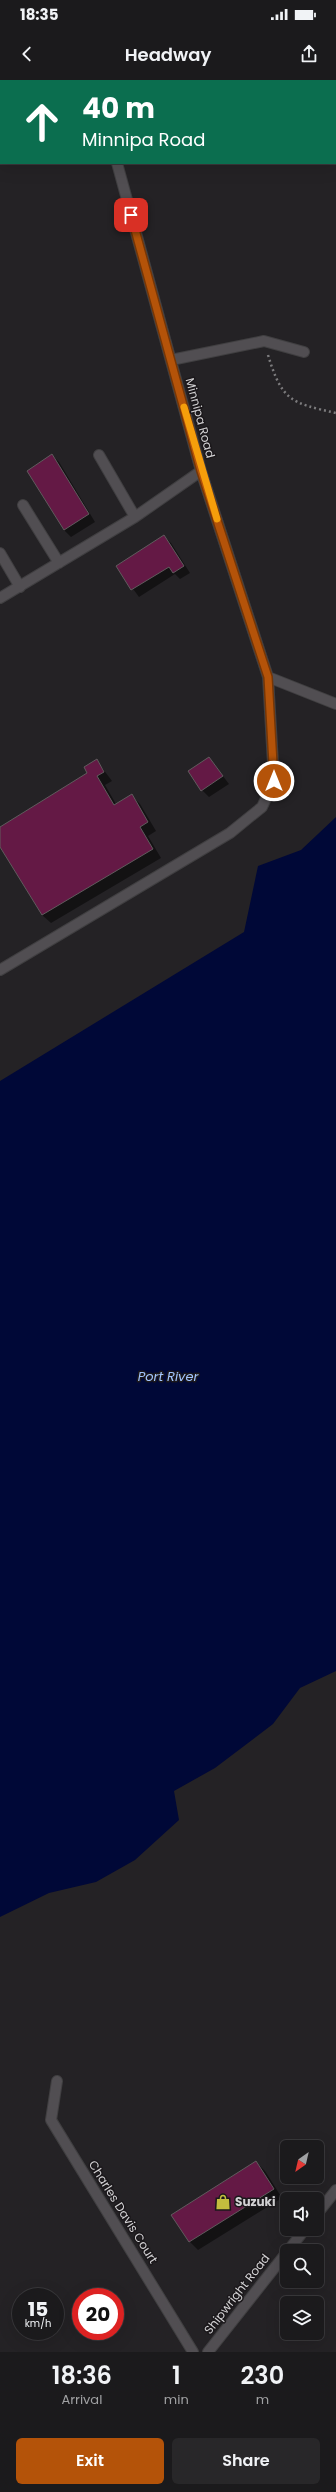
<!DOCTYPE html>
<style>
:root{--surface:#1b1a1c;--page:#282729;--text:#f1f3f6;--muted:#a0a1a3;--line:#39383b;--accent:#b45309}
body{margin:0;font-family:Poppins,sans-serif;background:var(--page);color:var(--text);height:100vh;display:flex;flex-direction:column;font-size:15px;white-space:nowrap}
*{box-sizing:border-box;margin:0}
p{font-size:13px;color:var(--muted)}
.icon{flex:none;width:22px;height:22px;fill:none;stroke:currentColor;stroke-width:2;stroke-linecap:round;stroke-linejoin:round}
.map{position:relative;height:2272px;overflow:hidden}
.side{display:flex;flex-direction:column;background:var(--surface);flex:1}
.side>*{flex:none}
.hud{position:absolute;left:0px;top:0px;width:336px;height:84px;box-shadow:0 4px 16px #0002,0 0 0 1px var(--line);background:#0b6e4f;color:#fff;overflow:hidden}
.needle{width:26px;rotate:214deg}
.buttons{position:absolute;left:280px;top:2060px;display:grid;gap:8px}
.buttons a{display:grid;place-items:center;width:44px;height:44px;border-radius:6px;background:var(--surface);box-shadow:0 4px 16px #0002,0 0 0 1px var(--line);font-size:20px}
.speed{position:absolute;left:12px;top:2208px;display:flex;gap:8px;font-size:20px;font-weight:700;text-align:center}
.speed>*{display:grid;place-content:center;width:52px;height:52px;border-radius:50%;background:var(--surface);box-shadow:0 4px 16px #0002,0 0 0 1px var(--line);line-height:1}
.speed small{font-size:10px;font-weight:400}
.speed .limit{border:6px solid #d22;background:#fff;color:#111}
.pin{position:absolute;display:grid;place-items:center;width:34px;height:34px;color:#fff;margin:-17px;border-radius:8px;box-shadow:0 2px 6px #0006}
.me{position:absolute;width:44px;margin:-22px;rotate:0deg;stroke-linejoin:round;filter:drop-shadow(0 0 3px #0008)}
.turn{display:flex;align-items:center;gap:14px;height:84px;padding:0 16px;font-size:18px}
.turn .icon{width:52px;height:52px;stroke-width:2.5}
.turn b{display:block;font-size:28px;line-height:34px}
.eta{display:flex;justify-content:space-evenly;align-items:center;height:68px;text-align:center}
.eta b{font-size:24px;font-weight:600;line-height:28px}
.button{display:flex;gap:8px;margin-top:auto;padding:8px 16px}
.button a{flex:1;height:46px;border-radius:6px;background:var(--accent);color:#fff;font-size:16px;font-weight:600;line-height:46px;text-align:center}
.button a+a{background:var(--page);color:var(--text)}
.status{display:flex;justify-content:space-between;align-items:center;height:28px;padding:0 20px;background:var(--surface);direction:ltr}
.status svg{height:11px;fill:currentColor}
header{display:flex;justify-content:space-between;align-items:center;height:52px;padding:0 16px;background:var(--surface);font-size:18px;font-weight:600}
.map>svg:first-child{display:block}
.water{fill:#000837}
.shadow{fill:#0007}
.building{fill:#641945;stroke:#605b5d}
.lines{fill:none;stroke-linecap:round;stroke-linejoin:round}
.minor-casing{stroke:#403f41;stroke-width:12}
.path{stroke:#7c7b7d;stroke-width:2.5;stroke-dasharray:2 3;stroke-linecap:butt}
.minor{stroke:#514e52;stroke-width:10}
.route-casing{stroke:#753606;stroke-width:10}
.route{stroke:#b45309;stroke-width:7}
.slow{stroke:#f59e0b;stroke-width:7}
.labels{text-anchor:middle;stroke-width:3;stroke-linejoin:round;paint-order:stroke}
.street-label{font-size:12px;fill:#d3d2d4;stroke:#1b181b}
.poi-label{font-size:12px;font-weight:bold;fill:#d3d2d4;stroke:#1b181b;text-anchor:start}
.water-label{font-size:13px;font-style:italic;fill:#a3c5fe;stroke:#1b181b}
</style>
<div class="status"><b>18:35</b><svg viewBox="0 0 49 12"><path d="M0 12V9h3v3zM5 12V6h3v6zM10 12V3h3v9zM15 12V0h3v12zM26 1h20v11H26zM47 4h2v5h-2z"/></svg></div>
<header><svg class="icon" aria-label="back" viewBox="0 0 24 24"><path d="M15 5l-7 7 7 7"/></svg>Headway<svg class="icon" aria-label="share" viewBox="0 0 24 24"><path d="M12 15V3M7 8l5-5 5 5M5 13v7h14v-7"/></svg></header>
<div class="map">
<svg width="336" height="2272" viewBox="0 0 336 2272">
<rect width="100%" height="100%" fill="#242225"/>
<path class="water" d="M 336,737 L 336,1591 L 300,1608 L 273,1644 L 215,1688 L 174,1711 L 179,1740 L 135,1780 L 96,1802 L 49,1813 L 0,1837 L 0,1001 L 244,852 L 258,786 L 301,770 Z"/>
<path class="shadow" d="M 52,375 L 59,382 L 95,442 L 71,457 L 64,450 Z
M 164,456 L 171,463 L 190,493 L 180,499 L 175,494 L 139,517 L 117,487 Z
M 209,678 L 229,704 L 209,717 L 202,710 Z
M 97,681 L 112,701 L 105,705 L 116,724 L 132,716 L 140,724 L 156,751 L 148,756 L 161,778 L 51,843 L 42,835 L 0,765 L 0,748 L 89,694 Z
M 256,2082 L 265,2091 L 282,2118 L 198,2170 L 190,2162 L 173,2135 Z"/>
<path class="building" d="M 52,374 L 89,434 L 64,450 L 27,391 Z
M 164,455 L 184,486 L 173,493 L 169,487 L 131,510 L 116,486 Z
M 209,677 L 223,696 L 201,711 L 188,691 Z
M 97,679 L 104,692 L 97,696 L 114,725 L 132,714 L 148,742 L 140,747 L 153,769 L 42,835 L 0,767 L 0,747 L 87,693 L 84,687 Z
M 256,2081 L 274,2109 L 189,2162 L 171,2135 Z"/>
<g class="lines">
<g class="minor-casing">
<path id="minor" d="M 20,0 L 21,1
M 94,0 L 94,1
M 171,280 L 264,261 L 304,272
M 99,375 L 135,437
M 23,425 L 59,483
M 0,473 L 20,507
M 0,518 L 135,437 L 201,391
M 268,597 L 336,624
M 0,890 L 230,753 L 262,727 L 274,701 L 268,597 L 201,391 L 117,83
M 57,2001 L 51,2040 L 193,2272
M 317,2134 L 336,2110
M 288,2171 L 305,2149
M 208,2272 L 287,2172"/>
</g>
<path class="path" d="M 268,275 C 282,321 291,323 336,333"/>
<use href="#minor" class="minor"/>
</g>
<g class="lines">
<g class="route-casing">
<path id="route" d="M 131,135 L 201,391 L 268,597 L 274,701"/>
</g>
<use href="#route" class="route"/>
<path class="slow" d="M 184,327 L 217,439"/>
</g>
<defs>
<g id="shop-bare" transform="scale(1.2)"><path d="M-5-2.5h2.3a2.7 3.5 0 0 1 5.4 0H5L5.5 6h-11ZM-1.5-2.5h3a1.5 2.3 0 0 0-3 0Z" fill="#c3bd3e" stroke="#1b181b" stroke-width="2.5" paint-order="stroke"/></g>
</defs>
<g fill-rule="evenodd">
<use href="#shop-bare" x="223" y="2122"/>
</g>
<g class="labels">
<g class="street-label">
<text transform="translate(200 338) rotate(75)" y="4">Minnipa Road</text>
<text transform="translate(123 2132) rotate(58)" y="4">Charles Davis Court</text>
<text transform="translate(237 2214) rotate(-52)" y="4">Shipwright Road</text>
</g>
<g class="poi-label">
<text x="235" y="2126">Suzuki</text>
</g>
<g class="water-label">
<text x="168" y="1301">Port River</text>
</g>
</g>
</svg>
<div class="buttons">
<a><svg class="needle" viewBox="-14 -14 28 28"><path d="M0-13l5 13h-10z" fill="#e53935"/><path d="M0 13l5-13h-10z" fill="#a0a1a3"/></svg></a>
<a><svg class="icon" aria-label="sound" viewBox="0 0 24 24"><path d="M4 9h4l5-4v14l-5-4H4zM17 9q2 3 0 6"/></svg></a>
<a><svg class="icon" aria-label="search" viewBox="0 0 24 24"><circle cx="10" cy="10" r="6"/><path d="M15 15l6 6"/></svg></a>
<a><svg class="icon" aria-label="layers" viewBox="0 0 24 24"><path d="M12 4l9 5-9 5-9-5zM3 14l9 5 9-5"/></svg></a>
</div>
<div class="speed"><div>15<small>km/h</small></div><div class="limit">20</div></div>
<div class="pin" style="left:131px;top:135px;background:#d93025"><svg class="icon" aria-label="arrive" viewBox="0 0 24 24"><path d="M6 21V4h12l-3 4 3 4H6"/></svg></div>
<svg class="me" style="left:274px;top:701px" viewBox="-20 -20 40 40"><circle r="17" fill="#b45309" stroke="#fff" stroke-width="3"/><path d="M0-11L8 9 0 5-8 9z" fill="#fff"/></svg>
<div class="hud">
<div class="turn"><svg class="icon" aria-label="ahead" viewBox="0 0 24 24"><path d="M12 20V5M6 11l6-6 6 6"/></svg><div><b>40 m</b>Minnipa Road</div></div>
</div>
</div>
<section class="side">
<div class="eta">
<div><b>18:36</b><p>Arrival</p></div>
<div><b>1</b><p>min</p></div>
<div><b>230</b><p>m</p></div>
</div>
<div class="button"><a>Exit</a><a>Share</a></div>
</section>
